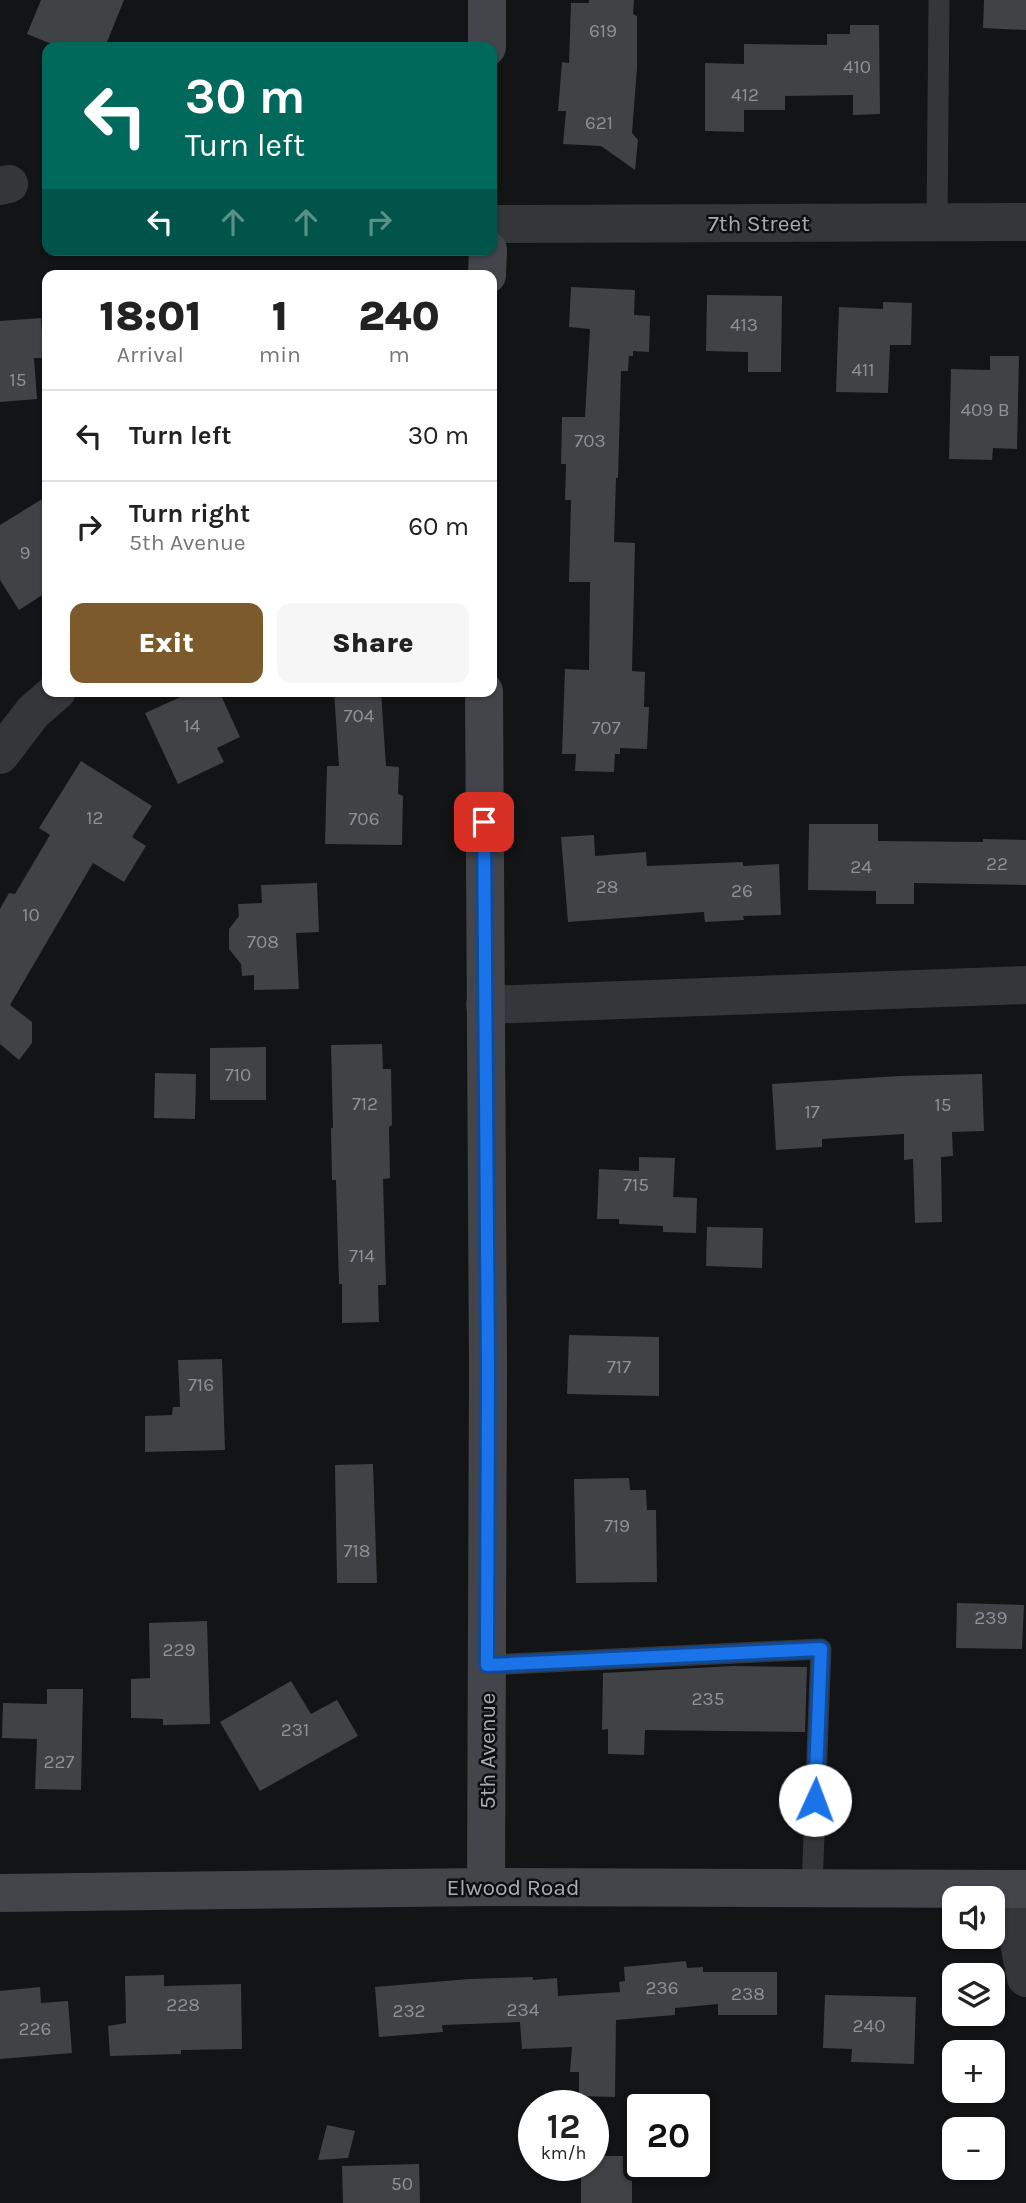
<!DOCTYPE html>
<meta charset="utf-8">
<style>
:root{--surface:#fff;--page:#f6f6f6;--text:#222;--muted:#767676;--line:#e0e0e0;--accent:#7c5a2b}
body{margin:0;font-family:Karla,sans-serif;background:var(--page);color:var(--text);height:100vh;display:flex;flex-direction:column;font-size:26px;white-space:nowrap}
*{box-sizing:border-box;margin:0}
p{font-size:23px;color:var(--muted)}
.icon{flex:none;width:38px;height:38px;fill:none;stroke:currentColor;stroke-width:2;stroke-linecap:round;stroke-linejoin:round}
.map{position:relative;flex:1;overflow:hidden}
.drawer{position:absolute;left:42px;top:270px;width:455px;height:427px;display:flex;flex-direction:column;background:var(--surface);border-radius:14px;box-shadow:0 2px 5px #0004}
.drawer>*{flex:none}
.hud{position:absolute;left:42px;top:42px;width:455px;height:214px;border-radius:14px;box-shadow:0 2px 5px #0004;background:#00695c;color:#fff;overflow:hidden}
.tools{position:absolute;left:942px;top:1886px;display:grid;gap:14px}
.tools a{display:grid;place-items:center;width:63px;height:63px;border-radius:14px;background:var(--surface);box-shadow:0 2px 5px #0004;font-size:35px}
.speed{position:absolute;left:518px;top:2090px;display:flex;gap:14px;font-size:35px;font-weight:700;text-align:center}
.speed>*{display:grid;place-content:center;width:91px;height:91px;border-radius:50%;background:var(--surface);box-shadow:0 2px 5px #0004;line-height:1}
.speed small{font-size:18px;font-weight:400}
.speed .limit{border:4px solid #111;border-radius:10px;background:#fff;color:#111}
.pin{position:absolute;display:grid;place-items:center;width:60px;height:60px;color:#fff;margin:-30px;border-radius:14px;box-shadow:0 4px 10px #0006}
.me{position:absolute;width:77px;margin:-38px;rotate:2deg;stroke-linejoin:round;filter:drop-shadow(0 0 5px #0008)}
.turn{display:flex;align-items:center;gap:24px;height:147px;padding:0 28px;font-size:32px}
.turn .icon{width:91px;height:91px;stroke-width:2.5}
.turn b{display:block;font-size:49px;line-height:60px}
.lanes{display:flex;align-items:center;height:66px;padding:0 28px;background:#0003;justify-content:center;gap:35px;direction:ltr}
.lanes .off{opacity:.35}
.eta{display:flex;justify-content:space-evenly;align-items:center;height:119px;text-align:center}
.eta b{font-size:42px;font-weight:800;line-height:49px}
.button{display:flex;gap:14px;margin-top:auto;padding:14px 28px}
.button a{flex:1;height:80px;border-radius:14px;background:var(--accent);color:#fff;font-size:28px;font-weight:800;line-height:80px;text-align:center}
.button a+a{background:var(--page);color:var(--text)}
ul{padding:0;list-style:none}
li{display:flex;align-items:center;gap:21px;height:91px;padding:0 28px;border-top:2px solid var(--line)}
li div{flex:1}
li b{display:block;font-size:26px}
li em{font-style:normal}
.map>svg:first-child{display:block}
.building{fill:#404245}
.lines{fill:none;stroke-linecap:round;stroke-linejoin:round}
.lane{stroke:#35363a;stroke-width:21}
.street{stroke:#35363a;stroke-width:38}
.secondary{stroke:#43454a;stroke-width:38}
.route-casing{stroke:#114b97;stroke-width:18}
.route{stroke:#1a73e8;stroke-width:12}
.labels{text-anchor:middle;stroke-width:5;stroke-linejoin:round;paint-order:stroke}
.number-label{font-size:19px;fill:#8c9299}
.street-label{font-size:23px;fill:#a6acb5;stroke:#0e0f10}
</style>
<div class="map">
<svg width="1026" height="2203" viewBox="0 0 1026 2203">
<rect width="100%" height="100%" fill="#131415"/>
<path class="building" d="M 41,0 L 124,0 L 105,47 L 59,47 L 27,34 Z
M 589,0 L 634,0 L 633,14 L 637,16 L 637,68 L 632,133 L 638,140 L 635,170 L 601,146 L 563,144 L 566,111 L 558,111 L 562,62 L 569,63 L 571,3 L 589,3 Z
M 984,0 L 1026,0 L 1026,30 L 983,28 Z
M 850,25 L 879,25 L 880,114 L 853,115 L 853,95 L 785,96 L 785,110 L 744,110 L 744,132 L 705,131 L 705,63 L 744,64 L 744,44 L 827,45 L 827,34 L 850,34 Z
M 571,287 L 635,290 L 634,315 L 650,316 L 649,352 L 633,351 L 633,356 L 629,356 L 628,371 L 621,371 L 618,478 L 616,478 L 614,542 L 635,543 L 632,671 L 645,672 L 644,707 L 649,707 L 647,749 L 620,748 L 620,754 L 615,754 L 614,772 L 575,771 L 576,754 L 562,754 L 565,669 L 589,670 L 590,582 L 569,582 L 571,500 L 565,500 L 566,464 L 561,464 L 562,417 L 585,417 L 590,329 L 569,327 Z
M 707,295 L 782,296 L 781,372 L 748,372 L 748,352 L 706,351 Z
M 883,302 L 912,303 L 911,345 L 890,345 L 888,393 L 836,392 L 839,307 L 883,309 Z
M 41,318 L 44,358 L 34,358 L 37,399 L 0,402 L 0,321 Z
M 990,356 L 1019,356 L 1017,449 L 993,448 L 992,460 L 949,459 L 951,369 L 990,370 Z
M 47,496 L 47,592 L 19,610 L 0,580 L 0,525 Z
M 194,691 L 219,691 L 240,737 L 217,748 L 224,762 L 178,784 L 145,713 Z
M 334,691 L 381,691 L 386,766 L 399,767 L 398,794 L 403,796 L 402,845 L 325,844 L 327,766 L 339,766 Z
M 81,761 L 152,806 L 132,837 L 146,846 L 124,882 L 93,863 L 10,1005 L 32,1022 L 32,1043 L 19,1060 L 0,1044 L 0,909 L 9,893 L 15,894 L 50,835 L 39,828 Z
M 809,824 L 878,824 L 878,841 L 983,842 L 983,839 L 1026,840 L 1026,885 L 914,883 L 914,904 L 876,904 L 876,891 L 808,890 Z
M 594,835 L 595,856 L 646,852 L 647,866 L 743,862 L 743,866 L 779,864 L 781,915 L 743,916 L 744,920 L 705,922 L 704,912 L 568,922 L 561,837 Z
M 317,883 L 319,932 L 296,933 L 299,989 L 254,990 L 254,975 L 242,976 L 241,964 L 229,949 L 229,929 L 239,916 L 238,904 L 262,903 L 261,885 Z
M 382,1044 L 383,1069 L 391,1069 L 392,1125 L 389,1127 L 390,1178 L 383,1179 L 386,1285 L 378,1285 L 379,1322 L 342,1323 L 342,1284 L 339,1284 L 336,1180 L 332,1180 L 331,1128 L 333,1128 L 331,1045 Z
M 266,1047 L 266,1100 L 210,1100 L 210,1048 Z
M 155,1073 L 196,1074 L 195,1119 L 154,1118 Z
M 982,1074 L 984,1131 L 952,1132 L 953,1156 L 941,1157 L 942,1222 L 915,1223 L 913,1159 L 904,1160 L 904,1134 L 822,1139 L 822,1147 L 776,1150 L 772,1084 L 900,1076 Z
M 639,1157 L 675,1158 L 673,1197 L 697,1198 L 696,1233 L 663,1232 L 663,1226 L 619,1224 L 619,1219 L 597,1219 L 599,1169 L 639,1171 Z
M 707,1227 L 763,1228 L 762,1268 L 706,1266 Z
M 569,1335 L 659,1337 L 659,1396 L 567,1394 Z
M 222,1359 L 225,1450 L 145,1452 L 145,1416 L 172,1415 L 173,1407 L 180,1407 L 178,1360 Z
M 373,1464 L 377,1583 L 337,1583 L 335,1465 Z
M 629,1478 L 630,1490 L 646,1490 L 647,1510 L 656,1510 L 657,1582 L 576,1583 L 574,1479 Z
M 957,1603 L 1024,1605 L 1022,1649 L 956,1648 Z
M 207,1621 L 210,1724 L 163,1725 L 163,1719 L 131,1718 L 131,1679 L 150,1678 L 149,1623 Z
M 733,1666 L 807,1667 L 805,1732 L 645,1730 L 644,1755 L 608,1754 L 608,1729 L 602,1730 L 603,1673 Z
M 291,1681 L 311,1714 L 337,1700 L 358,1736 L 260,1791 L 220,1722 Z
M 47,1689 L 83,1689 L 81,1790 L 35,1789 L 37,1739 L 2,1738 L 3,1703 L 47,1704 Z
M 686,1961 L 687,1968 L 703,1967 L 703,1972 L 777,1972 L 777,2015 L 718,2015 L 718,2004 L 675,2008 L 675,2015 L 616,2020 L 615,2097 L 579,2096 L 579,2072 L 570,2072 L 572,2047 L 522,2049 L 520,2022 L 442,2025 L 443,2032 L 379,2037 L 375,1987 L 469,1979 L 533,1977 L 533,1980 L 557,1978 L 558,1996 L 620,1992 L 619,1982 L 625,1981 L 624,1967 Z
M 164,1975 L 164,1986 L 241,1984 L 242,2049 L 181,2050 L 181,2054 L 110,2056 L 108,2026 L 126,2023 L 125,1976 Z
M 40,1987 L 41,2003 L 68,2001 L 72,2053 L 0,2059 L 0,1991 Z
M 825,1995 L 916,1997 L 914,2064 L 851,2062 L 852,2049 L 823,2048 Z
M 327,2125 L 355,2131 L 348,2158 L 318,2160 Z
M 593,2156 L 632,2156 L 632,2203 L 581,2203 L 581,2165 L 593,2165 Z
M 419,2164 L 420,2203 L 343,2203 L 342,2166 Z"/>
<g class="lines">
<path class="lane" d="M 937,222 L 939,0
M 487,1665 L 821,1649 L 812,1888"/>
<path class="street" d="M 0,186 L 9,184
M 492,224 L 1026,222
M 0,755 L 33,712 L 57,691
M 485,1005 L 1026,985
M 1008,1889 L 1026,1978"/>
<path class="secondary" d="M 487,0 L 487,47
M 487,275 L 488,250
M 484,691 L 488,1369 L 486,1887
M 0,1893 L 486,1887 L 1026,1889"/>
</g>
<g class="lines">
<g class="route-casing">
<path id="route" d="M 484,822 L 488,1369 L 487,1665 L 821,1649 L 815,1800"/>
</g>
<use href="#route" class="route"/>
</g>
<g class="labels">
<g class="number-label">
<text x="603" y="37">619</text>
<text x="857" y="73">410</text>
<text x="745" y="101">412</text>
<text x="599" y="129">621</text>
<text x="744" y="331">413</text>
<text x="863" y="376">411</text>
<text x="18" y="386">15</text>
<text x="985" y="416">409 B</text>
<text x="590" y="447">703</text>
<text x="25" y="559">9</text>
<text x="359" y="722">704</text>
<text x="192" y="732">14</text>
<text x="606" y="734">707</text>
<text x="95" y="824">12</text>
<text x="364" y="825">706</text>
<text x="997" y="870">22</text>
<text x="861" y="873">24</text>
<text x="607" y="893">28</text>
<text x="742" y="897">26</text>
<text x="31" y="921">10</text>
<text x="263" y="948">708</text>
<text x="238" y="1081">710</text>
<text x="365" y="1110">712</text>
<text x="943" y="1111">15</text>
<text x="812" y="1118">17</text>
<text x="636" y="1191">715</text>
<text x="362" y="1262">714</text>
<text x="619" y="1373">717</text>
<text x="201" y="1391">716</text>
<text x="617" y="1532">719</text>
<text x="357" y="1557">718</text>
<text x="991" y="1624">239</text>
<text x="179" y="1656">229</text>
<text x="708" y="1705">235</text>
<text x="295" y="1736">231</text>
<text x="59" y="1768">227</text>
<text x="662" y="1994">236</text>
<text x="748" y="2000">238</text>
<text x="183" y="2011">228</text>
<text x="523" y="2016">234</text>
<text x="409" y="2017">232</text>
<text x="869" y="2032">240</text>
<text x="35" y="2035">226</text>
<text x="402" y="2190">50</text>
</g>
<g class="street-label">
<text x="759" y="231">7th Street</text>
<text transform="translate(487 1751) rotate(-90)" y="8">5th Avenue</text>
<text x="513" y="1895">Elwood Road</text>
</g>
</g>
</svg>
<div class="tools">
<a><svg class="icon" aria-label="sound" viewBox="0 0 24 24"><path d="M4 9h4l5-4v14l-5-4H4zM17 9q2 3 0 6"/></svg></a>
<a><svg class="icon" aria-label="layers" viewBox="0 0 24 24"><path d="M12 4l9 5-9 5-9-5zM3 14l9 5 9-5"/></svg></a>
<a>+</a>
<a>−</a>
</div>
<div class="speed"><div>12<small>km/h</small></div><div class="limit">20</div></div>
<div class="pin" style="left:484px;top:822px;background:#d93025"><svg class="icon" aria-label="arrive" viewBox="0 0 24 24"><path d="M6 21V4h12l-3 4 3 4H6"/></svg></div>
<svg class="me" style="left:815px;top:1800px" viewBox="-20 -20 40 40"><circle r="19" fill="#fff"/><path d="M0-13L10 11 0 6-10 11z" fill="#1a73e8"/></svg>
<div class="hud">
<div class="turn"><svg class="icon" aria-label="left" viewBox="0 0 24 24"><path d="M17 20v-9H6M10 6l-5 5 5 5"/></svg><div><b>30 m</b>Turn left</div></div>
<div class="lanes"><svg class="icon" aria-label="left" viewBox="0 0 24 24"><path d="M17 20v-9H6M10 6l-5 5 5 5"/></svg><svg class="icon off" aria-label="ahead" viewBox="0 0 24 24"><path d="M12 20V5M6 11l6-6 6 6"/></svg><svg class="icon off" aria-label="ahead" viewBox="0 0 24 24"><path d="M12 20V5M6 11l6-6 6 6"/></svg><svg class="icon off" aria-label="right" viewBox="0 0 24 24"><path d="M7 20v-9h11M14 6l5 5-5 5"/></svg></div>
</div>
<section class="drawer">
<div class="eta">
<div><b>18:01</b><p>Arrival</p></div>
<div><b>1</b><p>min</p></div>
<div><b>240</b><p>m</p></div>
</div>
<ul>
<li><svg class="icon" aria-label="left" viewBox="0 0 24 24"><path d="M17 20v-9H6M10 6l-5 5 5 5"/></svg><div><b>Turn left</b></div><em>30 m</em></li>
<li><svg class="icon" aria-label="right" viewBox="0 0 24 24"><path d="M7 20v-9h11M14 6l5 5-5 5"/></svg><div><b>Turn right</b><p>5th Avenue</p></div><em>60 m</em></li>
</ul>
<div class="button"><a>Exit</a><a>Share</a></div>
</section>
</div>
